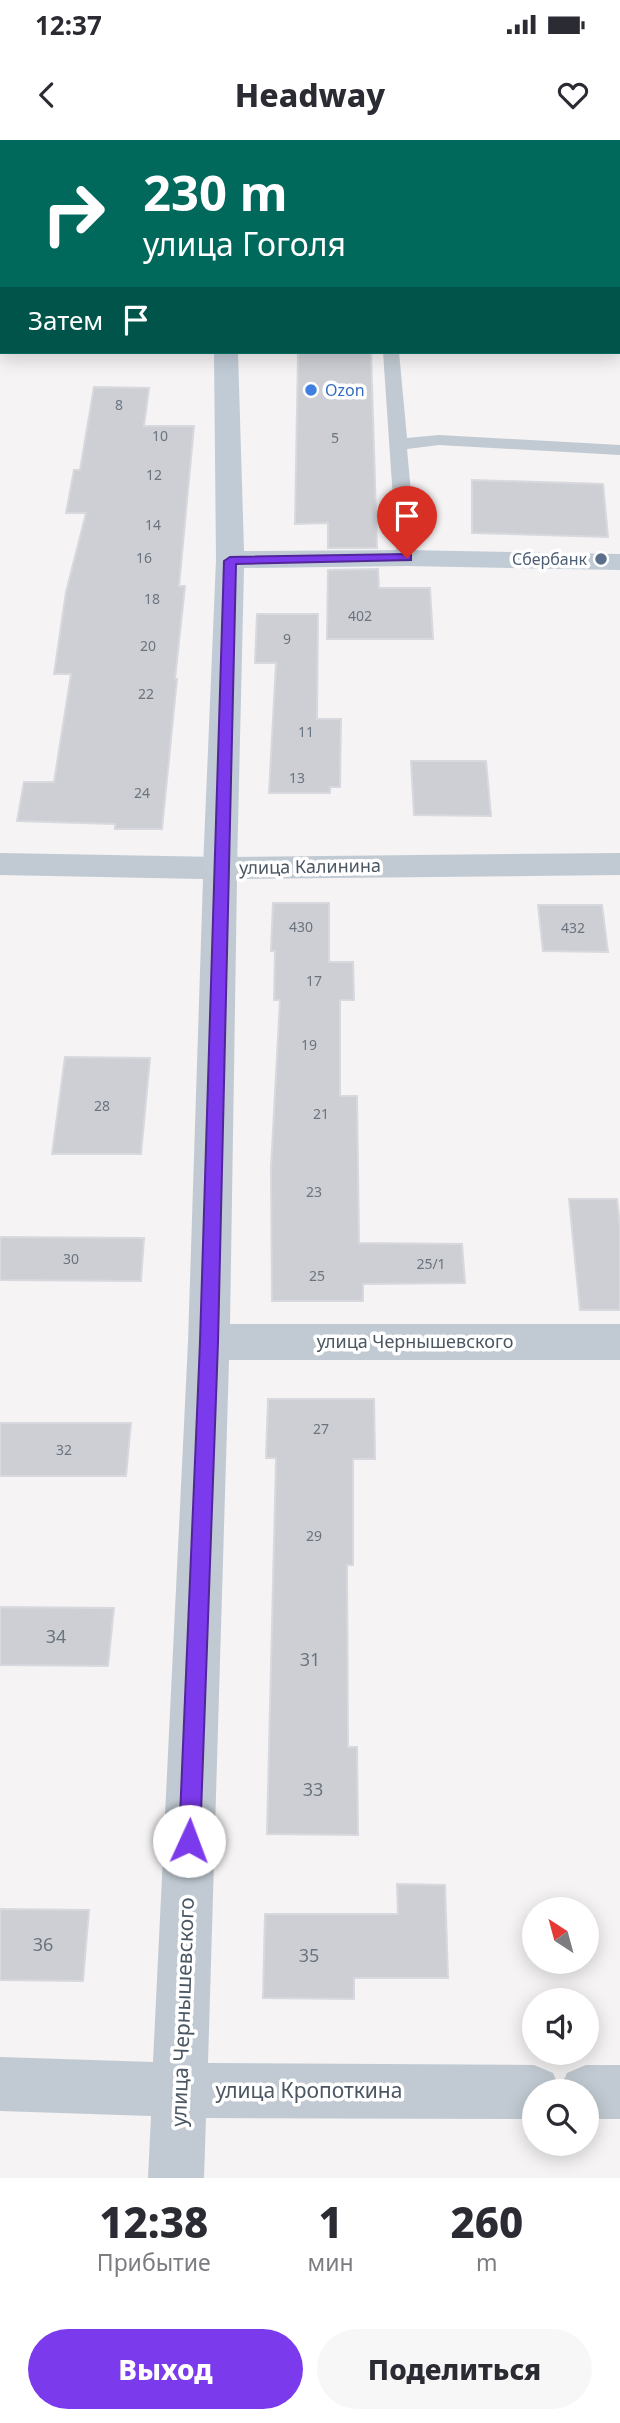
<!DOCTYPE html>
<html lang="ru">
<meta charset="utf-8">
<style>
:root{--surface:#fff;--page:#f7f7f7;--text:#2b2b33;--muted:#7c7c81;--accent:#7c3aed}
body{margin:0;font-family:"Noto Sans",sans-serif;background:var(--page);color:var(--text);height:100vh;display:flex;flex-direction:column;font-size:26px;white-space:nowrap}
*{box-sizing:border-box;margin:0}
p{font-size:23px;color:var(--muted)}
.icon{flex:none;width:38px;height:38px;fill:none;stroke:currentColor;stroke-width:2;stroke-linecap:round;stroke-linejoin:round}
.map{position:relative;height:2038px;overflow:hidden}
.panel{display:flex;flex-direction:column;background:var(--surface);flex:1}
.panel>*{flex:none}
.banner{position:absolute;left:0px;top:0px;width:621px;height:214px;box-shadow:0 4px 18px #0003;background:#00695c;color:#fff;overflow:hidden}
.needle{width:46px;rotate:324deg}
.controls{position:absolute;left:522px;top:1757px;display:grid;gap:14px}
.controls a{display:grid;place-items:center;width:77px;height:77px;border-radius:50%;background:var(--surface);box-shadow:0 4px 18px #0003;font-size:35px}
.pin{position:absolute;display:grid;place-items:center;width:60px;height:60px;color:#fff;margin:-72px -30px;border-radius:50% 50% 50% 0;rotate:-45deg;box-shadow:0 0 7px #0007}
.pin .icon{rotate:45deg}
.me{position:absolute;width:77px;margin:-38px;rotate:2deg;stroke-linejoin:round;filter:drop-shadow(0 0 5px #0008)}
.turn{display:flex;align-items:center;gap:24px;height:147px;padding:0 28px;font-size:32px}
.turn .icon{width:91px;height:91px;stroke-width:2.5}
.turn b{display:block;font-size:49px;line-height:60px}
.then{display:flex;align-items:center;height:66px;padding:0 28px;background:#0003;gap:14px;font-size:26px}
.eta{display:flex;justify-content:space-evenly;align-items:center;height:119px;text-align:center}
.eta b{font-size:42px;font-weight:800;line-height:49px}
.button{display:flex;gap:14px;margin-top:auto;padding:14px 28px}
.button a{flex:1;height:80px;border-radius:42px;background:var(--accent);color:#fff;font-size:28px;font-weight:800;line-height:80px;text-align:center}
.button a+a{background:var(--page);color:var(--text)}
.status{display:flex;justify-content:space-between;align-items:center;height:49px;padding:0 35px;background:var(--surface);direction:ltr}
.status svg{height:19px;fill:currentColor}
header{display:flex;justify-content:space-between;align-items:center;height:91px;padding:0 28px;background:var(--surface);font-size:32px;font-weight:800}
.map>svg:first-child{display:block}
.building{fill:#cdcfd5;stroke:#d7d9de;stroke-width:2}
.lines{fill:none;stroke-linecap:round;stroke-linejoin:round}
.lane{fill:#c1cad2;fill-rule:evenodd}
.street{fill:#c1cad2;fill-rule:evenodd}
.secondary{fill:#c1cbd6;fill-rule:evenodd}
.route{fill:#7c3aed;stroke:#51269a;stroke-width:2}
.shop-dot{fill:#3f7fe0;stroke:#fff;stroke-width:2.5}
.service-dot{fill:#5c6f8a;stroke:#fff;stroke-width:2.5}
.labels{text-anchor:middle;stroke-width:7;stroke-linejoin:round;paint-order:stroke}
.number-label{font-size:14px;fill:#6b747e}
.far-shop-label{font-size:16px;fill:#366cbe;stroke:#fff;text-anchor:start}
.far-service-label{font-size:16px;fill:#4e5e75;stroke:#fff;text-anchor:end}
.street-label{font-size:18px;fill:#4a5661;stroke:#fff}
.near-number-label{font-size:18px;fill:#6b747e}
.near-street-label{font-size:21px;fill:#4a5661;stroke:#fff}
</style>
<div class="status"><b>12:37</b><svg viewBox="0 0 49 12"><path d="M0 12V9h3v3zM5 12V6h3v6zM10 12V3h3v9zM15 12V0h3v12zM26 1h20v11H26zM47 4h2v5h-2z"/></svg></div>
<header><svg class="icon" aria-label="back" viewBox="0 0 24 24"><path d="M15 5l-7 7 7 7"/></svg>Headway<svg class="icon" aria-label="heart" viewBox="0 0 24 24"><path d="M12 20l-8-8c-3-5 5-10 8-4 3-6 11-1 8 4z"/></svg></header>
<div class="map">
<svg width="620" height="2038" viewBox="0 0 620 2038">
<rect width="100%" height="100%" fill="#f5f3f3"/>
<path class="building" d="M 298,212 L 371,212 L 377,408 L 328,408 L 328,383 L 295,384 Z
M 94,247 L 149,248 L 144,286 L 194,286 L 179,446 L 185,446 L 175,539 L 177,539 L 162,689 L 115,689 L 115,684 L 17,681 L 24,642 L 54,642 L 71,534 L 54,534 L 66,452 L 86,373 L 66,373 L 74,330 L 80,330 Z
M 472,340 L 603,344 L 608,397 L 472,393 Z
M 378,429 L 379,448 L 430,448 L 433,499 L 327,499 L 328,430 Z
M 257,474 L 318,474 L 317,579 L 341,579 L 340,647 L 330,647 L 330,653 L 269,653 L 276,523 L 255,523 Z
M 411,621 L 486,621 L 491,676 L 414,675 Z
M 273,763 L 329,763 L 329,822 L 353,822 L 354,860 L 340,860 L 340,956 L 357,956 L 359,1103 L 462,1104 L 465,1143 L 363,1144 L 363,1161 L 272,1161 L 271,1028 L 280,860 L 274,860 L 275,811 L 271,811 Z
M 538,765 L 602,765 L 608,812 L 543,811 Z
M 65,917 L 150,918 L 141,1014 L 52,1014 Z
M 569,1059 L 617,1059 L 620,1086 L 620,1170 L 580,1170 Z
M 0,1097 L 144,1098 L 141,1141 L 0,1140 Z
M 268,1259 L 374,1259 L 375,1319 L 353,1319 L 353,1425 L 347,1425 L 348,1607 L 357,1607 L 358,1695 L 267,1694 L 276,1318 L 266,1318 Z
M 0,1283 L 131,1283 L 126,1336 L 0,1336 Z
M 0,1467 L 114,1468 L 108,1526 L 0,1525 Z
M 397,1744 L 445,1745 L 448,1838 L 354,1838 L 354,1859 L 263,1858 L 265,1774 L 398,1774 Z
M 0,1769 L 89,1770 L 83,1841 L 0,1840 Z"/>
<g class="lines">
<path class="lane" d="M 91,0 L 105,0 L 105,2 L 91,2 Z
M 354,0 L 368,0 L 368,2 L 354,2 Z
M 431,0 L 445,0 L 445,2 L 431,2 Z
M 383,212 L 399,212 L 407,298 L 439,295 L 620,305 L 620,315 L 439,305 L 407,309 L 417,418 L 414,422 L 400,422 L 397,418 Z"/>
<path class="street" d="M 0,115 L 2,115 L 2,129 L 0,129 Z
M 0,713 L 220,717 L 620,713 L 620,735 L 237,739 L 230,1184 L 620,1184 L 620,1220 L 229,1220 L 208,1923 L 534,1925 L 553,1933 L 560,1949 L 567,1933 L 586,1925 L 620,1925 L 620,1979 L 586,1979 L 586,1951 L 534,1951 L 534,1979 L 206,1978 L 204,2038 L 148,2038 L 151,1976 L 0,1971 L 0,1917 L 153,1922 L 188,1202 L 203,739 L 0,735 Z"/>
<path class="secondary" d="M 224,0 L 244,0 L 244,2 L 224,2 Z
M 214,212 L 238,212 L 244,411 L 407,410 L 620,414 L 620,430 L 407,426 L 244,428 L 237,728 L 232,736 L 220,739 L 208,736 L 203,728 L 216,420 Z"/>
</g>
<path class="route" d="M 407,414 L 411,415 L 411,420 L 236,424 L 218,1202 L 200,1701 L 197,1708 L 189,1711 L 182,1708 L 179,1701 L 200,1202 L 224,421 L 230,417 Z"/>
<circle class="shop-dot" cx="311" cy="250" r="7"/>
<circle class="service-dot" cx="601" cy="419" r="7"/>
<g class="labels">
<g class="number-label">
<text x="119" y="270">8</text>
<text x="160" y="301">10</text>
<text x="335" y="303">5</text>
<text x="154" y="340">12</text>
<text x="153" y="390">14</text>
<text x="144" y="423">16</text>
<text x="152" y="464">18</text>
<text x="360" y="481">402</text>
<text x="287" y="504">9</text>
<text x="148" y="511">20</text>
<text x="146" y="559">22</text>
<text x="306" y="597">11</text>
<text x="297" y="643">13</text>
<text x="142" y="658">24</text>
<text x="301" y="792">430</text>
<text x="573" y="793">432</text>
<text x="314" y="846">17</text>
<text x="309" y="910">19</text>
<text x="102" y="971">28</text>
<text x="321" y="979">21</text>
<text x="314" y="1057">23</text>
<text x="71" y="1124">30</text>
<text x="431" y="1129">25/1</text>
<text x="317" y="1141">25</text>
<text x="321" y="1294">27</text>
<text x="64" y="1315">32</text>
<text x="314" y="1401">29</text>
</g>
<g class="far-shop-label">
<text x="325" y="256">Ozon</text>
</g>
<g class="far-service-label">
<text x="587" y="425">Сбербанк</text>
</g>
<g class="street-label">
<text transform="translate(310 727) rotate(-1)" y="6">улица Калинина</text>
<text x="415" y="1208">улица Чернышевского</text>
</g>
<g class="near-number-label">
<text x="56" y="1503">34</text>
<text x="310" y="1526">31</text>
<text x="313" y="1656">33</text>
<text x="43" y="1811">36</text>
<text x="309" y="1822">35</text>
</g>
<g class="near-street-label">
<text transform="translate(183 1872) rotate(-88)" y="7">улица Чернышевского</text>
<text x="309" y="1958">улица Кропоткина</text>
</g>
</g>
</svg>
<div class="controls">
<a><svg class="needle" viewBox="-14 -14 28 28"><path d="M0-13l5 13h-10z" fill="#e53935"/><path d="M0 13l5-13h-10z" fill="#7c7c81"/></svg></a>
<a><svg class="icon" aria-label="sound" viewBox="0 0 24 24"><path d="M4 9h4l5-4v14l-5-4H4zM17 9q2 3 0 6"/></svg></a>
<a><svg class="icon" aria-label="search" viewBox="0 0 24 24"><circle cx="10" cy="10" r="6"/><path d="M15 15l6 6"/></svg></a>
</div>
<div class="pin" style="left:407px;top:418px;background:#d93025"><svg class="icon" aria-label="arrive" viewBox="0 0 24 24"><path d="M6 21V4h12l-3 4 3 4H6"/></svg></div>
<svg class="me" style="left:189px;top:1701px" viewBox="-20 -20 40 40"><circle r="19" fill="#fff"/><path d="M0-13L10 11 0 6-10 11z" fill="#7c3aed"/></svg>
<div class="banner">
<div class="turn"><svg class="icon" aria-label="right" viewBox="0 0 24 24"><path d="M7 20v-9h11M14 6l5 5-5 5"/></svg><div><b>230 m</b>улица Гоголя</div></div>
<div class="then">Затем<svg class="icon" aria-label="arrive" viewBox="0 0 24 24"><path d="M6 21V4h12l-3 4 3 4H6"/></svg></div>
</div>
</div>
<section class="panel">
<div class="eta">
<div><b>12:38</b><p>Прибытие</p></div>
<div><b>1</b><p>мин</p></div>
<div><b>260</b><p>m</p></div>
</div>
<div class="button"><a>Выход</a><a>Поделиться</a></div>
</section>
